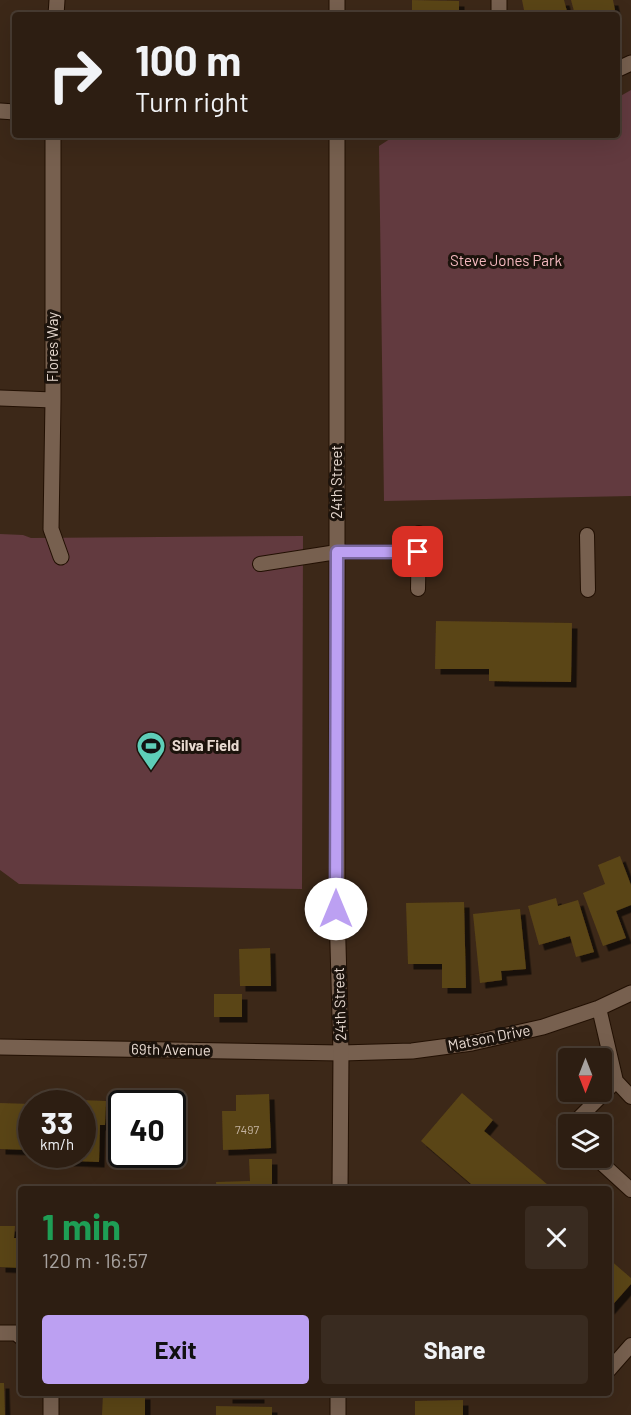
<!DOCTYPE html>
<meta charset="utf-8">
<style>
:root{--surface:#2d1e12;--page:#392b20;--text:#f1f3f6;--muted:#a7a29f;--line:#483c32;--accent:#bca0f2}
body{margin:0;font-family:Barlow,sans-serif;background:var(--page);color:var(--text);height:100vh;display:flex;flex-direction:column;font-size:22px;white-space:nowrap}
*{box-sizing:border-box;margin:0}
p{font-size:20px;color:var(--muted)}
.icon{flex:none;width:33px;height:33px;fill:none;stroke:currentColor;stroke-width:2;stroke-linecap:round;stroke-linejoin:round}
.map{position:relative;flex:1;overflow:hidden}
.panel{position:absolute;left:18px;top:1186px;width:594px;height:210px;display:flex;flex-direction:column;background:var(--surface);border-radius:6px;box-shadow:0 6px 24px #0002,0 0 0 2px var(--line)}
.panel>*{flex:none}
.banner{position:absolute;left:12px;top:12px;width:608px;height:126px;border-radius:6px;box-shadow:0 6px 24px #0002,0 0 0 2px var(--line);background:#2d1e12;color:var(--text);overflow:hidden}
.needle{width:39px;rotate:180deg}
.fabs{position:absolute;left:558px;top:1048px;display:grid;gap:12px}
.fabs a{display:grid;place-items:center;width:54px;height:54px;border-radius:6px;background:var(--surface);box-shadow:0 6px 24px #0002,0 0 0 2px var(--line);font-size:30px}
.speed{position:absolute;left:18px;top:1090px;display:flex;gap:12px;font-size:30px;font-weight:700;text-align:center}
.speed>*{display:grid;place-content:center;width:78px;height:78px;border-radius:50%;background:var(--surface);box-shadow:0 6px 24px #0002,0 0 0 2px var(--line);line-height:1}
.speed small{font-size:15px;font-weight:400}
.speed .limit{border:3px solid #111;border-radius:9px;background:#fff;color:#111}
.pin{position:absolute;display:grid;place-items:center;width:51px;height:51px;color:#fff;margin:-26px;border-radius:12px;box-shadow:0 3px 9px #0006}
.me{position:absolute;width:66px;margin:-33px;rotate:0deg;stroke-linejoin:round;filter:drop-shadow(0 0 4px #0008)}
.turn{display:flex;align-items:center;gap:21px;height:126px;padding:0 24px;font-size:27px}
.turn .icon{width:78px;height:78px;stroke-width:2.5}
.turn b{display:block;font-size:42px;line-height:51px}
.round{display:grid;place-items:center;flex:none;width:63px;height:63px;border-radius:6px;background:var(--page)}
.overview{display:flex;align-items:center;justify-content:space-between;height:102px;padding:0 24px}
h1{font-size:36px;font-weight:700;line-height:45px;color:#1e9e55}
.cta{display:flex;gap:12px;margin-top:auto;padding:12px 24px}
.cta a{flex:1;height:69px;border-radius:6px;background:var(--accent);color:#111;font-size:24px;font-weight:700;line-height:69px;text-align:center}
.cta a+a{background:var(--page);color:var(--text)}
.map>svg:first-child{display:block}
.green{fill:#623a3f}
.building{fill:#5a4417;filter:url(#shadow)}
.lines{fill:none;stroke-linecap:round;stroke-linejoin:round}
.service-casing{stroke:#221003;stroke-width:16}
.minor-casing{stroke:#221003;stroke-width:17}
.tertiary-casing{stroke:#221003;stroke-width:17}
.service{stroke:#77604f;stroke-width:14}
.minor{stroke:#77604f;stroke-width:15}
.tertiary{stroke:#77604f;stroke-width:15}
.route-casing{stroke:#7a689d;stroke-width:15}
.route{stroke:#bca0f2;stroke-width:10}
.labels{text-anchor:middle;stroke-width:6;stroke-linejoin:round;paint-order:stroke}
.number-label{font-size:12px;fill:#c4b4a2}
.park-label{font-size:15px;fill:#f4b9bf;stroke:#1c130c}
.street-label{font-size:15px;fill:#e7d9d0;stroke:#1c130c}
.poi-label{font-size:15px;font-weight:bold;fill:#e7d9d0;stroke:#1c130c;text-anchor:start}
</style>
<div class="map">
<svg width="631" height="1415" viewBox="0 0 631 1415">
<defs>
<filter id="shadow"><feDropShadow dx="5.5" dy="5.5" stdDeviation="0" flood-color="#0009"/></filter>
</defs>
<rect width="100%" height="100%" fill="#3c2818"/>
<path class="green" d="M 631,90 L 631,496 L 384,501 L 379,146 L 396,135 L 616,135 L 617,98 Z
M 0,534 L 23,535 L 31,538 L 303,536 L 302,889 L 19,884 L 0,870 Z"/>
<path class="building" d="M 412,0 L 459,1 L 459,15 L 412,15 Z
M 522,0 L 564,0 L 568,15 L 525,15 Z
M 571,0 L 613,0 L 616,15 L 575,15 Z
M 436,621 L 572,623 L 571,682 L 489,681 L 489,669 L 435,669 Z
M 620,856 L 631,885 L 631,905 L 616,911 L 626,938 L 603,946 L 583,893 L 605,884 L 598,865 Z
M 556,898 L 558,906 L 578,900 L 594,952 L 576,957 L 570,936 L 539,945 L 528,906 Z
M 464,902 L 466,988 L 442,988 L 442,964 L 408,964 L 406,903 Z
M 520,909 L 526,969 L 501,971 L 502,980 L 480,983 L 473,914 Z
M 270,948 L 271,986 L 240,986 L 239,949 Z
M 214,994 L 242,994 L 242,1017 L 214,1017 Z
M 462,1093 L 493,1120 L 484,1131 L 554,1190 L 478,1190 L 421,1141 Z
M 269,1094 L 271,1148 L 223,1150 L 222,1111 L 236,1111 L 236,1095 Z
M 81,1100 L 106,1101 L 105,1125 L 100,1125 L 99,1162 L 51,1160 L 51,1155 L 82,1155 L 82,1104 L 81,1104 Z
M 0,1103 L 32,1104 L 32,1150 L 0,1149 Z
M 122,1104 L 122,1135 L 115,1136 L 114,1105 Z
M 249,1159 L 272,1159 L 272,1190 L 217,1190 L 216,1182 L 250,1181 Z
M 0,1226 L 15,1226 L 14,1238 L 21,1238 L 21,1268 L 0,1267 Z
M 609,1259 L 631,1278 L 631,1284 L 609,1309 Z
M 0,1383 L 4,1383 L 5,1415 L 0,1415 Z
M 103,1394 L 145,1394 L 145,1415 L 102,1415 Z
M 227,1394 L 259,1394 L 259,1398 L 227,1398 Z
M 463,1400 L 463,1415 L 415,1415 L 415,1401 Z
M 216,1406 L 272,1407 L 272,1415 L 216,1415 Z"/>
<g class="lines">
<g class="service-casing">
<path id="service" d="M 587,535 L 588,590
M 260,564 L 337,552 L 418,552
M 418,589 L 419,533
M 599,1008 L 616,1081 L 631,1097
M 572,1125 L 616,1081
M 596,1158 L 631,1190
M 609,1370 L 631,1345"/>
</g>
<g class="minor-casing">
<path id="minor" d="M 56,15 L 57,0
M 499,15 L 499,0
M 616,70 L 631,63
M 0,111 L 15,112
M 53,135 L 53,400 L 51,529 L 61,557
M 0,398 L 53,400
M 0,1047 L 341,1053 L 412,1051 L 472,1043 L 543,1027 L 599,1008 L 631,993
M 0,1333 L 16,1333 L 21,1337
M 51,1394 L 51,1415"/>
</g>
<g class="tertiary-casing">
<path id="tertiary" d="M 337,0 L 337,15
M 337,135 L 337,909 L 341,1053 L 340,1190
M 338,1394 L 338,1415"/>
</g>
<use href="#service" class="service"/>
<use href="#minor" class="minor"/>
<use href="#tertiary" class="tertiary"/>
</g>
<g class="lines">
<g class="route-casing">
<path id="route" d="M 336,909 L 337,552 L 418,552"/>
</g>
<use href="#route" class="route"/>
</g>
<defs>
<g id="stadium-pin" transform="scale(1.5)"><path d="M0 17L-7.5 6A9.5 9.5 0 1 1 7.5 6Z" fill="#5eceb8" stroke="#1c130c"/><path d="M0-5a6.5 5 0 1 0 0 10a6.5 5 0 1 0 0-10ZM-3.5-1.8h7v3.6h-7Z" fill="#111"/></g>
</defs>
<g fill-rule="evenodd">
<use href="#stadium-pin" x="151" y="746"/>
</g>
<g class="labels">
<g class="number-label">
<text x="247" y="1134">7497</text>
</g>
<g class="park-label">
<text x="506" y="266">Steve Jones Park</text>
</g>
<g class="street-label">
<text transform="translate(53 347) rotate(-90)" y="5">Flores Way</text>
<text transform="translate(337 482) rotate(-90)" y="5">24th Street</text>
<text transform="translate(340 1004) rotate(-92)" y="5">24th Street</text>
<text transform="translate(489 1038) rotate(-11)" y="5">Matson Drive</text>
<text transform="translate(171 1050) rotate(1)" y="5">69th Avenue</text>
</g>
<g class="poi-label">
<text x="172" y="751">Silva Field</text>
</g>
</g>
</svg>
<div class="fabs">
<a><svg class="needle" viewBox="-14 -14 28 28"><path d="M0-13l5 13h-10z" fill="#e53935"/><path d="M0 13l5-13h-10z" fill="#a7a29f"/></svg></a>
<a><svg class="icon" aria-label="layers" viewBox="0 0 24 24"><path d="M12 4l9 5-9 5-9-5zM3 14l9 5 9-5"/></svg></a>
</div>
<div class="speed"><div>33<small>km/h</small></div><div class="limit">40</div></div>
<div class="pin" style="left:418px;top:552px;background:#d93025"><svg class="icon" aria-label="arrive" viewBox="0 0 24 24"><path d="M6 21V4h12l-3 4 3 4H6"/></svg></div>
<svg class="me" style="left:336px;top:909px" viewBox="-20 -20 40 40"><circle r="19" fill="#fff"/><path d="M0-13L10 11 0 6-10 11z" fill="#bca0f2"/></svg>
<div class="banner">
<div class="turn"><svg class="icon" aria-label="right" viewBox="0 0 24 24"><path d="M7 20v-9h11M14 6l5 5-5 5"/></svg><div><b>100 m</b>Turn right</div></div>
</div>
<section class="panel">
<div class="overview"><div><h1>1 min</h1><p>120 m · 16:57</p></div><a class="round"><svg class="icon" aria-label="close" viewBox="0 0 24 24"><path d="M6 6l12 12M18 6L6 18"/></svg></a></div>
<div class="cta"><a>Exit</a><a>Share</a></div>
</section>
</div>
